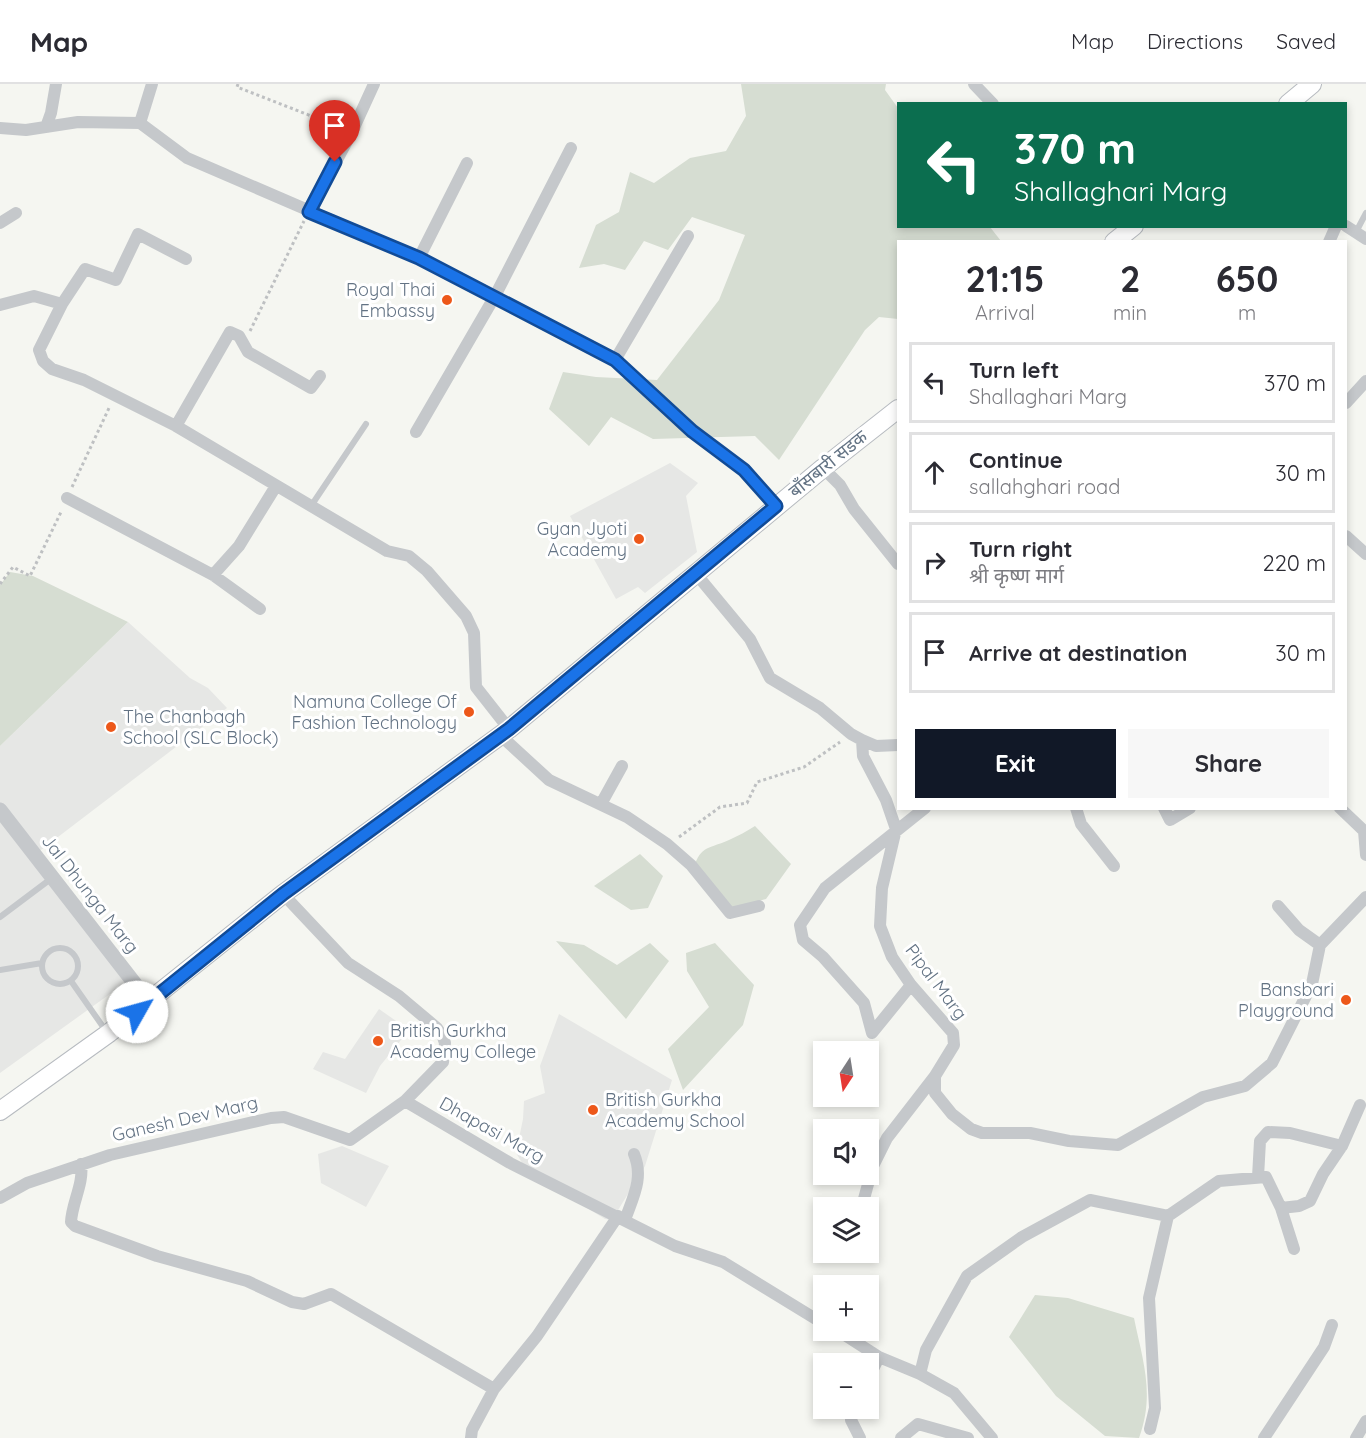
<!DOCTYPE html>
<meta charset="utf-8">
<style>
:root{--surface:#fff;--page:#f7f7f7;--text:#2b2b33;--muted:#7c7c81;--line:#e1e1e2;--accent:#111827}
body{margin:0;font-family:Quicksand,"Noto Sans Devanagari",sans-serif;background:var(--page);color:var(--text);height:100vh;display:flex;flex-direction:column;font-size:22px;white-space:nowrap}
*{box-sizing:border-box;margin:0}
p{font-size:20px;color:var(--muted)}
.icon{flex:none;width:33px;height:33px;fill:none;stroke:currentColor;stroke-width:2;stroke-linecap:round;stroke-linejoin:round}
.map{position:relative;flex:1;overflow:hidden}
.panel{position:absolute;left:897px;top:156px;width:450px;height:570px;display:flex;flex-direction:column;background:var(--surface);border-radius:0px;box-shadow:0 3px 9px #0003}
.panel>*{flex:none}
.top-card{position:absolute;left:897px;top:18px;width:450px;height:126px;border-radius:0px;box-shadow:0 3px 9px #0003;background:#0b6e4f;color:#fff;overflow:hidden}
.needle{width:39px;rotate:192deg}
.fabs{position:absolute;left:813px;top:957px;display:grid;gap:12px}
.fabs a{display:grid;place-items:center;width:66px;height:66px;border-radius:0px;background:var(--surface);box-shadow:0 3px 9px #0003;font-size:30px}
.pin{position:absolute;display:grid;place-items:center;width:51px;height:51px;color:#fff;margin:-62px -26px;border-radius:50% 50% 50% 0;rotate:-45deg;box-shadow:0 0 6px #0007}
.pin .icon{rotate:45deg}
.me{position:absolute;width:66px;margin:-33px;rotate:52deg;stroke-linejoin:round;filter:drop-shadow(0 0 4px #0008)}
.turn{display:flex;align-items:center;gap:21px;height:126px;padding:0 18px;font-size:27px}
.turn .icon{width:78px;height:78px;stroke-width:2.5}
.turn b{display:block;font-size:42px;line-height:51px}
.eta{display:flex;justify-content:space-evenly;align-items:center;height:102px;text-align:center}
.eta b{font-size:36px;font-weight:800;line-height:42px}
.button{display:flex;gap:12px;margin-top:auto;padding:12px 18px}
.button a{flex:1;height:69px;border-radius:0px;background:var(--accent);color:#fff;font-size:24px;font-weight:800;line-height:69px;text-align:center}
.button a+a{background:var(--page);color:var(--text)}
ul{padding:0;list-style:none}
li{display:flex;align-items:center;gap:18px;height:81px;margin:0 12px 9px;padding:0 6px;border:3px solid var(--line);border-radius:0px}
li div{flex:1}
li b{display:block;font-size:22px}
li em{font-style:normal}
header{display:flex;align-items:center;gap:36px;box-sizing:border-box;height:84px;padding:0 30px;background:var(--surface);border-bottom:2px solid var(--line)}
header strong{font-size:28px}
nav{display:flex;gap:33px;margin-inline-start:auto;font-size:21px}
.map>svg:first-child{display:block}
.built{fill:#e6e7e5}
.green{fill:#d6ddd2}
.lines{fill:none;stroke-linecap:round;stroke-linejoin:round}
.secondary-casing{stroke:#b7bbc0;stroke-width:20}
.path{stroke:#bec0c2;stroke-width:3;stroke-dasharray:3 3;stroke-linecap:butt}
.service{stroke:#c5c8cb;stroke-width:6}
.minor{stroke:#c5c8cb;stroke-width:12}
.tertiary{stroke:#c5c8cb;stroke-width:15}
.secondary{stroke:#fff;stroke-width:18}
.route-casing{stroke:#114b97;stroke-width:15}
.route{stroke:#1a73e8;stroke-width:10}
.poi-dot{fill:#ed581a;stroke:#fff;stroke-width:2}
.labels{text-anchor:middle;stroke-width:6;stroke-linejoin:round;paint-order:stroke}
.poi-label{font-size:18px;fill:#637384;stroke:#fff;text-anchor:end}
.street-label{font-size:18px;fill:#637384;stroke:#fff}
</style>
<header>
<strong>Map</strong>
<nav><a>Map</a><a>Directions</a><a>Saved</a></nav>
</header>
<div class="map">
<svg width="1366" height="1354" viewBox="0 0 1366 1354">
<rect width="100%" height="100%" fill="#f5f6f1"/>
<path class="built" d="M 670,379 L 698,399 L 686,412 L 697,468 L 645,509 L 638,503 L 616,515 L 570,432 Z
M 128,538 L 190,594 L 208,604 L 227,624 L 37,769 L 0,721 L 0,662 Z
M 0,729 L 128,897 L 0,989 Z
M 379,925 L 409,946 L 380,982 L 366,1009 L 313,985 L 323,968 L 345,975 Z
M 559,930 L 672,996 L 645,1082 L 612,1136 L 605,1135 L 527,1087 L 516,1069 L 523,1035 L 524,1017 L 545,1009 L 540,982 Z
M 342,1062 L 389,1082 L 366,1123 L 321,1099 L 318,1070 Z"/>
<path class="green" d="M 741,0 L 886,0 L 885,6 L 898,24 L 898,142 L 990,143 L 1001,157 L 898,158 L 898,235 L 879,233 L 865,246 L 779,376 L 755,352 L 653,355 L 611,333 L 589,362 L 549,325 L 563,288 L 596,293 L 657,296 L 719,216 L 745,151 L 692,133 L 668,166 L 644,157 L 625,186 L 604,180 L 579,184 L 596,141 L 619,128 L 630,88 L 654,99 L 690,74 L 726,67 L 746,32 Z
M 10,488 L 33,492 L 128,538 L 0,662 L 0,501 Z
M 755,742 L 791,780 L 766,815 L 723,826 L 692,789 C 700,761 706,766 729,756 C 738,752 747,747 755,742 Z
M 640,770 L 663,792 L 648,824 L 631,826 L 594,802 Z
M 556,857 L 584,861 L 617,881 L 650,859 L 669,877 L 626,935 Z
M 715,859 L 754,901 L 743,941 L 683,1006 L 668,965 L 709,923 L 687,887 L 686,869 Z
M 1035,1211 L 1068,1214 L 1134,1234 C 1143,1278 1155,1310 1139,1354 L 1105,1352 L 1056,1312 L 1009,1253 Z"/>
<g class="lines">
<g class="secondary-casing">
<path id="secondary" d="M 1288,20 L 1312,0
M 1114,158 L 1134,142
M 0,1027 L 109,949 L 283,810 L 509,645 L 823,384 L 898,325"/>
</g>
<path class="path" d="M 238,0 L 237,3 L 342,44
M 250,247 L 304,137
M 72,403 L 110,322
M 0,500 L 13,483 L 30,492 L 62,426
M 679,753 L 720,723 L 747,719 L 757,698 L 804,683 L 840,658"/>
<path class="service" d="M 1356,148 L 1366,129
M 311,422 L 366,340
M 0,833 L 52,794
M42 882a18 18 0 1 1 36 0a18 18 0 1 1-36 0Z
M 0,886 L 42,879
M 71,897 L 106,947"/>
<path class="minor" d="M 152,0 L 140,39 L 187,74 L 419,174 L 615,276 L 691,347 L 744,386 L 776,422
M 974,0 L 993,20
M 46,43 L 51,29 L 56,0
M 0,44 L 26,46 L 78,38 L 140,39
M 309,128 L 352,48 L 374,0
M 0,139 L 16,129
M 1346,142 L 1366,155
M 1329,158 L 1336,142
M 419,174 L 467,79
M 186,175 L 138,150 L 116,196 L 85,185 L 62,220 L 39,266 L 43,277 L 52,285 L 84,296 L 176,342 L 387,467 L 409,472 L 427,487 L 466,532 L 474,549 L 476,603 L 509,645
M 0,221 L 34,212 L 62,220
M 615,276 L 688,152
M 1346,319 L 1366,297
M 176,342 L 230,248 L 239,252 L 248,268 L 311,304 L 320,292
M 416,348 L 495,212 L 571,64
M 823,384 L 840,401 L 854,425 L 898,480
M 67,414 L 213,491 L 260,525
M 1346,452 L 1366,470
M 213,491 L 239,462 L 276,402
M 697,491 L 750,555 L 770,594 L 820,624 L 851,650 L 862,656 L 863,672 L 886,716 L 896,745 L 882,804 L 880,842 L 892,873 L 911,901 L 953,949 L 954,961 L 935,992 L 935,1009 L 952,1030 L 971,1045 L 982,1049 L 1030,1049 L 1069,1057 L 1118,1061 L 1203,1013 L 1245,1002 L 1272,979 L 1312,900 L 1320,861 L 1366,813
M 500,651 L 549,696 L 627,733 L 667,760 L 691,781 L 730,829 L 759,822
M 862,656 L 876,662 L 898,661
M 601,720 L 622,682
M 1076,724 L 1081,740 L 1114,782
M 1164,724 L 1170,736 L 1190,724
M 1340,724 L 1364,747 L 1366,771
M 283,810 L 348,879 L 399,912 L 437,944 L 443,953 L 445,959 L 443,978 L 405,1017 L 510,1079 L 675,1162 L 723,1178 L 824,1240
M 1278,822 L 1299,846 L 1320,861
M 911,901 L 872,949 L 864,919 L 823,873 L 803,856 L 800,841 L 825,804 L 925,724
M 81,1080 C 84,1100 72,1118 71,1138 L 75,1142 L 157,1172 L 247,1197 L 292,1218 L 304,1220 L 331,1210 L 494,1305 L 537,1252 L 618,1132
M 1258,1093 L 1260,1057 L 1268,1048 L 1290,1049 L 1342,1062
M 0,1114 L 27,1099 L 110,1071 L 271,1034 L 284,1033 L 350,1056 L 405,1017
M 862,1122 L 873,1082 L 887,1054 L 935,992
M 1281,1124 L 1294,1165
M 625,1136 C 633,1113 644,1094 634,1070
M 837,1246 L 879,1273 L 920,1290 L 954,1309 L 992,1354
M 920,1290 L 926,1266 L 967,1192 L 1022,1153 L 1090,1116 L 1168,1132 L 1219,1097 L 1266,1093 L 1281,1124 L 1299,1122 L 1310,1117 L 1323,1090 L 1342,1062 L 1360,1021
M 868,1295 L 879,1273
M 855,1324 L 851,1336 L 860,1354
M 1150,1345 L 1155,1324 L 1149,1214 L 1168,1132
M 471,1354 L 472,1346 L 494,1305
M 901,1354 L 918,1340 L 968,1354
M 1264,1354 L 1324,1263 L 1332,1241
M 1356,1354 L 1366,1337"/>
<path class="tertiary" d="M 0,726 L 149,918"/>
<use href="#secondary" class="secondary"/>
</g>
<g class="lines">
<g class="route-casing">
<path id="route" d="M 137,928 L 283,810 L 509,645 L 776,422 L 744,386 L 692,347 L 615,276 L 419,174 L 309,128 L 335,78"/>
</g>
<use href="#route" class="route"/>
</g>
<g class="poi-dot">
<circle cx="447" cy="216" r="6"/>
<circle cx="639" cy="455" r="6"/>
<circle cx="469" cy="628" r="6"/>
<circle cx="111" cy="643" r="6"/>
<circle cx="1346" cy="916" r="6"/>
<circle cx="378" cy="957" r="6"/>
<circle cx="593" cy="1026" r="6"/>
</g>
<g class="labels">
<g class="poi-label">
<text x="435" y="212">Royal Thai<tspan x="435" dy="21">Embassy</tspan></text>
<text x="627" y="451">Gyan Jyoti<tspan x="627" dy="21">Academy</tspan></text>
<text x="457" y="624">Namuna College Of<tspan x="457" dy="21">Fashion Technology</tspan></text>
<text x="123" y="639" text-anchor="start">The Chanbagh<tspan x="123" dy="21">School (SLC Block)</tspan></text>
<text x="1334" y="912">Bansbari<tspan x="1334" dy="21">Playground</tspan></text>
<text x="390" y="953" text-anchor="start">British Gurkha<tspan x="390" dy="21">Academy College</tspan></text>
<text x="605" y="1022" text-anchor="start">British Gurkha<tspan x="605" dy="21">Academy School</tspan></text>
</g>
<g class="street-label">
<text transform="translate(828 380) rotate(-39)" y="6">बाँसबारी सडक</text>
<text transform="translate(90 810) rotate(52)" y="6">Jal Dhunga Marg</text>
<text transform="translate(936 898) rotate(53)" y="6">Pipal Marg</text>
<text transform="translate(185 1035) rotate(-13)" y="6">Ganesh Dev Marg</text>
<text transform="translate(492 1046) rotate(29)" y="6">Dhapasi Marg</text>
</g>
</g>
</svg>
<div class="fabs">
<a><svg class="needle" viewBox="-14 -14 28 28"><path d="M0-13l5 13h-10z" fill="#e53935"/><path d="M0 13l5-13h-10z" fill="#7c7c81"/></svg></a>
<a><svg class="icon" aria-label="sound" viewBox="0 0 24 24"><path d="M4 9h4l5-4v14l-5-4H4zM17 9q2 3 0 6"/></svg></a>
<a><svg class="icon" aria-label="layers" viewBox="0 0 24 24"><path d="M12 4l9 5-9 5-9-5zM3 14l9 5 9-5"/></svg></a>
<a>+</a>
<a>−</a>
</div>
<div class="pin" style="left:335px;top:78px;background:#d93025"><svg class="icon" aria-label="arrive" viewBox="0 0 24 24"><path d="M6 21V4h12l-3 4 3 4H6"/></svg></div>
<svg class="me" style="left:137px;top:928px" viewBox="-20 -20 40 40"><circle r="19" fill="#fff"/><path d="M0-13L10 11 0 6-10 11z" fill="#1a73e8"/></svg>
<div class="top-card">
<div class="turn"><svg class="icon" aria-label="left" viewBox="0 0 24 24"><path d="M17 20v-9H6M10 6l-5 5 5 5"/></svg><div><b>370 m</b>Shallaghari Marg</div></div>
</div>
<section class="panel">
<div class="eta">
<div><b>21:15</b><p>Arrival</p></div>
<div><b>2</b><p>min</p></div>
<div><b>650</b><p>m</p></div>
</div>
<ul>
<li><svg class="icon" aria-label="left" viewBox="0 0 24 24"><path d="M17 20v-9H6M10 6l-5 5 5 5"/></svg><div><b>Turn left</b><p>Shallaghari Marg</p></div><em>370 m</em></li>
<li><svg class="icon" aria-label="ahead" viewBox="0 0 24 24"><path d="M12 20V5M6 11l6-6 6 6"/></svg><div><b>Continue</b><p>sallahghari road</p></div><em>30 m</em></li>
<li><svg class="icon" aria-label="right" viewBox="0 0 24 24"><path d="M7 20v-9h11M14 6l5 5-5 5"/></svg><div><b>Turn right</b><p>श्री कृष्ण मार्ग</p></div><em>220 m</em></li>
<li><svg class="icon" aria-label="arrive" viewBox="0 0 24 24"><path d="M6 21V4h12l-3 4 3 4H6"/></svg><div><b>Arrive at destination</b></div><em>30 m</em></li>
</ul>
<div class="button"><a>Exit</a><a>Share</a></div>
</section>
</div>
